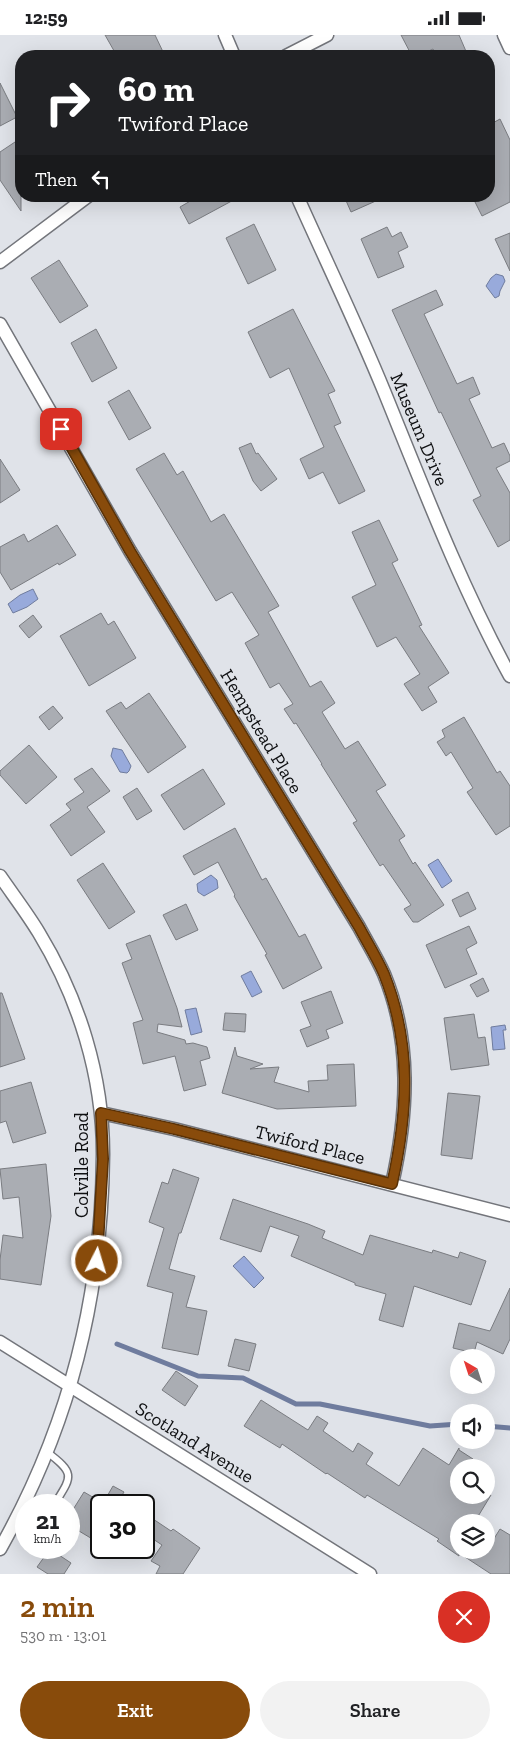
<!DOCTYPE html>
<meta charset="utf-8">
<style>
:root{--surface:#fff;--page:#f2f2f2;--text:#202124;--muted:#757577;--accent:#884b0b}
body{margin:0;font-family:"Zilla Slab",serif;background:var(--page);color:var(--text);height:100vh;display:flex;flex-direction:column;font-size:19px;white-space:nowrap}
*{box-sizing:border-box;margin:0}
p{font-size:16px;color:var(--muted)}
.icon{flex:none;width:28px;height:28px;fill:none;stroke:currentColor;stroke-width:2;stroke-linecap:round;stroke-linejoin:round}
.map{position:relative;height:1539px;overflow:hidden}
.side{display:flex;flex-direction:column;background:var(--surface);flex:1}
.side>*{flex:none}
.hud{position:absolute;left:15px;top:15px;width:480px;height:152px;border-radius:20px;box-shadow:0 5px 20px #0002;background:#202124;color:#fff;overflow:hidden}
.needle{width:32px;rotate:321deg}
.buttons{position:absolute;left:450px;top:1314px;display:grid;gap:10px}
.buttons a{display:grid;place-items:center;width:45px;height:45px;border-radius:50%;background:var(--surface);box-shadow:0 5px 20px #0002;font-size:25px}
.speed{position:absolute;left:15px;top:1459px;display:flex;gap:10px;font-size:25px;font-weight:700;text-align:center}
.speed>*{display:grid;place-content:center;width:65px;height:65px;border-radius:50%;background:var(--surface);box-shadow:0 5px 20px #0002;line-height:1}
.speed small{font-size:12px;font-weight:400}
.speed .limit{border:2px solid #111;border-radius:8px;background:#fff;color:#111}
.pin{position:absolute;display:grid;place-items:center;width:42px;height:42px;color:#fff;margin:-21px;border-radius:10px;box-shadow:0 2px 8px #0006}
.me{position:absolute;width:55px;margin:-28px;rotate:5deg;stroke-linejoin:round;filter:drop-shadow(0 0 4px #0008)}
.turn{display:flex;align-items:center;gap:18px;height:105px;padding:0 20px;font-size:22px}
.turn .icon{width:65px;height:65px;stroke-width:2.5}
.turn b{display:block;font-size:35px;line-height:42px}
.then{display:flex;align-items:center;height:48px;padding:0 20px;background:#0003;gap:10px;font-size:19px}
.round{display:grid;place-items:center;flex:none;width:52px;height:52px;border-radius:26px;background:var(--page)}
.summary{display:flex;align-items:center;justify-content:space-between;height:85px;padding:0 20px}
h1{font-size:30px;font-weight:600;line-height:38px;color:var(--accent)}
.button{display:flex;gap:10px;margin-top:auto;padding:10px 20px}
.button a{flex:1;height:58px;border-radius:30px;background:var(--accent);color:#fff;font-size:20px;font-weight:600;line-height:58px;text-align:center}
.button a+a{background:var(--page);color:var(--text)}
.status{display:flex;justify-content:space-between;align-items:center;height:35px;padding:0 25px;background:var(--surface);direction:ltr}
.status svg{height:14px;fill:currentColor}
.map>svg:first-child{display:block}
.water{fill:#98aadb;stroke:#6f7c9e}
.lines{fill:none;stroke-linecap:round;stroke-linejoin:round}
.stream{stroke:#6f7c9e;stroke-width:5}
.building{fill:#aaadb3;stroke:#7a7c81}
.service-casing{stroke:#73757b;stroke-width:9}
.minor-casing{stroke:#73757b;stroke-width:15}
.service{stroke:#fff;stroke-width:6}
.minor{stroke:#fff;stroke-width:12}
.route-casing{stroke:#583107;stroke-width:12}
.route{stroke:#884b0b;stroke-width:9}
.labels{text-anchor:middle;stroke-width:4;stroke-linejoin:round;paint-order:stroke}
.street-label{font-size:19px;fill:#0e0f11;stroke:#e0e3e9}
</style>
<div class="status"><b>12:59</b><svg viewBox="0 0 49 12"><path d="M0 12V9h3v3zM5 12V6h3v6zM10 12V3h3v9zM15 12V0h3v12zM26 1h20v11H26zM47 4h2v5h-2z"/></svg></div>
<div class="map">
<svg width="510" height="1539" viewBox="0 0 510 1539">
<rect width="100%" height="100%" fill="#e0e3e9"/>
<path class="water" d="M 496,239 L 503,241 L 505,246 L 500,256 L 499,261 L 495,263 L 486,251 L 491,243 Z
M 33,554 L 38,564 L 27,572 L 13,578 L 8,569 L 20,560 Z
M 113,713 L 122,715 L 131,731 L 129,736 L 127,738 L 120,737 L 111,721 Z
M 438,824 L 452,846 L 442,853 L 428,830 Z
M 211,840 L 217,845 L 218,853 L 204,861 L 198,857 L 197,849 Z
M 251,936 L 262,957 L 252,962 L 241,941 Z
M 196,973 L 202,997 L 191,1000 L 185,975 Z
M 505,990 L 506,995 L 503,995 L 505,1014 L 493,1015 L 491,992 Z
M 244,1221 L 264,1243 L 254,1253 L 233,1231 Z"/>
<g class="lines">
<path class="stream" d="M 117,1309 L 198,1341 L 243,1343 L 296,1369 L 320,1369 L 430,1391 L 459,1389
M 486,1391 L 510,1393"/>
</g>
<path class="building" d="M 105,0 L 155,0 L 165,21 L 117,21 Z
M 401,0 L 459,0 L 468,21 L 437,21 L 433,14 L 418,21 L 412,21 Z
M 0,48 L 17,82 L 0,91 Z
M 500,84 L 510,105 L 510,167 L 482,181 L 472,161 L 489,161 L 489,90 Z
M 21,103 L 21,176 L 0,145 L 0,117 Z
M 199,161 L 241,161 L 189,189 L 180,172 Z
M 344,161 L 387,161 L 351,177 Z
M 254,189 L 276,235 L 248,249 L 226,203 Z
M 387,192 L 392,202 L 401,197 L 408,212 L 398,217 L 404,232 L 378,243 L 361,204 Z
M 510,198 L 510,236 L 495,204 Z
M 59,225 L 88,271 L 60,288 L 31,243 Z
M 436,255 L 443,270 L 424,279 L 457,349 L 473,342 L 480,359 L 469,364 L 492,413 L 504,408 L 510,421 L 510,426 L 496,433 L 510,458 L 510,505 L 498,512 L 473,465 L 481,461 L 441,377 L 439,378 L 392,275 Z
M 293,274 L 335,356 L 328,359 L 341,388 L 334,391 L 365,456 L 339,469 L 323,437 L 309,444 L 300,424 L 324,412 L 289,333 L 270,343 L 248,297 Z
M 96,294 L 117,333 L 92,347 L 71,308 Z
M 129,355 L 151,393 L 129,405 L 108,367 Z
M 251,408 L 256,419 L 258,418 L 277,444 L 261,456 L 253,446 L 239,413 Z
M 164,418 L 177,440 L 183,436 L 211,487 L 224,479 L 279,571 L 268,577 L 310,652 L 321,646 L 335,668 L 322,677 L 345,714 L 358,706 L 386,750 L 376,756 L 405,801 L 399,805 L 413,829 L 415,827 L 444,870 L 418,887 L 413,887 L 404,874 L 411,870 L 383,829 L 380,831 L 353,788 L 357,786 L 321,729 L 322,729 L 296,688 L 294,689 L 284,674 L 293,669 L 279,648 L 270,653 L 245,608 L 259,600 L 232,557 L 216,566 L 136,434 Z
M 0,424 L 20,455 L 0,468 Z
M 379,485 L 398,525 L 392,528 L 422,590 L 419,591 L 449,638 L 428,652 L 437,667 L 422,676 L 404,649 L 420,639 L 396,602 L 377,612 L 352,562 L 376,550 L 352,497 Z
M 57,490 L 76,520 L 59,530 L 58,528 L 11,555 L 0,537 L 0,512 L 24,499 L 28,507 Z
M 101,578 L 108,590 L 114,586 L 136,623 L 89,651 L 60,601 Z
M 33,580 L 42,592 L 29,603 L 19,591 Z
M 149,658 L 186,712 L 148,738 L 106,676 L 121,667 L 126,674 Z
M 53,671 L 63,683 L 49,695 L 39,682 Z
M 464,682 L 497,738 L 500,736 L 510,751 L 510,791 L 496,800 L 467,757 L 473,753 L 451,717 L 446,721 L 437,707 L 445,702 L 442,695 Z
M 29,710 L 57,742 L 26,769 L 0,740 L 0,736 Z
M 92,733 L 110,756 L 87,772 L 105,797 L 71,821 L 50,790 L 71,775 L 66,769 L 84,757 L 74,744 Z
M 203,734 L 225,769 L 184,795 L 161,760 Z
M 137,753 L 152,776 L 137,785 L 123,762 Z
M 235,793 L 262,845 L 266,843 L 299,902 L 305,899 L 322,933 L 283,954 L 265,920 L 267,919 L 234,861 L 235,860 L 218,827 L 194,840 L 183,821 Z
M 103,828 L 135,877 L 109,894 L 77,845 Z
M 468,857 L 476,874 L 460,882 L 452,865 Z
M 186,869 L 198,895 L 176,905 L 163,880 Z
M 469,891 L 477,908 L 466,914 L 477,939 L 445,953 L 426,910 Z
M 150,900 L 177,973 L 182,992 L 158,989 L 157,997 L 185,1005 L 186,1009 L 193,1008 L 207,1012 L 210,1023 L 200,1026 L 206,1050 L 184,1056 L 175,1021 L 143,1029 L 133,988 L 143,985 L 122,928 L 132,924 L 126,909 Z
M 483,943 L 489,956 L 477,962 L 470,950 Z
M 331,956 L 343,988 L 326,995 L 329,1003 L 307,1012 L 300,995 L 311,991 L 301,967 Z
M 0,958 L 2,958 L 25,1024 L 0,1032 Z
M 225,978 L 246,979 L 245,997 L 223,995 Z
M 474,979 L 478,1003 L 485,1002 L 489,1030 L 451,1035 L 444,983 Z
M 235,1012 L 237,1021 L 263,1029 L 250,1034 L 279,1032 L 274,1047 L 309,1057 L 308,1046 L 328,1045 L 327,1030 L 354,1029 L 356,1071 L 277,1074 L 222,1058 Z
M 31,1047 L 46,1098 L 13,1108 L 6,1086 L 0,1088 L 0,1056 Z
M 448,1058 L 480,1061 L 472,1124 L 441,1120 Z
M 46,1129 L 51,1181 L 41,1250 L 0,1244 L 0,1225 L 3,1200 L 23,1203 L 19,1162 L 3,1164 L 0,1134 Z
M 173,1134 L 199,1143 L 181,1198 L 179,1198 L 169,1234 L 195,1241 L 186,1272 L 207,1276 L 198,1320 L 162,1313 L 173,1258 L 147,1251 L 164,1193 L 149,1187 L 162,1147 L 168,1149 Z
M 233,1164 L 308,1189 L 325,1196 L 322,1203 L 363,1220 L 370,1200 L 432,1218 L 433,1215 L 458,1223 L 460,1217 L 486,1226 L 471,1270 L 414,1251 L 403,1292 L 379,1285 L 386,1259 L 355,1250 L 355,1248 L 291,1221 L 299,1201 L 270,1191 L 261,1217 L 220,1204 Z
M 510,1253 L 510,1304 L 503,1319 L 477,1307 L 474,1318 L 453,1313 L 459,1288 L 490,1296 Z
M 235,1304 L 256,1309 L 249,1336 L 228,1331 Z
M 176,1336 L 198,1351 L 185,1371 L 162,1355 Z
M 261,1365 L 308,1395 L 317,1381 L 328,1388 L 323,1396 L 353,1417 L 358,1408 L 373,1418 L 366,1429 L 399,1451 L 423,1413 L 449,1430 L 459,1413 L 459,1415 L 473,1424 L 467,1432 L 459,1432 L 459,1460 L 491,1460 L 474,1488 L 459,1488 L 459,1515 L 487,1515 L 500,1494 L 510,1500 L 510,1539 L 491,1539 L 459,1518 L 459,1521 L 437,1506 L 439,1504 L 367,1460 L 365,1463 L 327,1438 L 326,1439 L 282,1409 L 280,1413 L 244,1391 Z
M 113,1451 L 124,1457 L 116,1470 L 102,1470 Z
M 84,1457 L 101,1467 L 101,1494 L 94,1505 L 69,1490 L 69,1481 Z
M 144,1478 L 171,1496 L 173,1494 L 200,1513 L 183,1539 L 156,1539 L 160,1531 L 151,1526 L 162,1510 L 144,1498 Z
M 50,1514 L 71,1528 L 64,1539 L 48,1539 L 37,1532 Z"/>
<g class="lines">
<g class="service-casing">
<path id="service" d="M 47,1417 C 76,1439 72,1441 54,1470"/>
</g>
<g class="minor-casing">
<path id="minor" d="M 225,0 L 234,21
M 504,0 L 510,13
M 286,21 L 327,0
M 297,161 C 326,226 357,290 384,356 C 423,452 460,549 510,641
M 0,227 L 88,161
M 0,289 L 130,516 L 359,892 C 367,907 377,923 384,939 C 412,1007 408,1078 392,1149
M 0,841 C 13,860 27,878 39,898 C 79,964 103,1041 103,1119 C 102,1261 70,1390 0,1514
M 101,1078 L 174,1094 L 510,1180
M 0,1307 L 370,1539"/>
</g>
<use href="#service" class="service"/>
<use href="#minor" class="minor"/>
</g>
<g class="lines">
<g class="route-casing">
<path id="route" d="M 61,394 L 130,516 L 359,892 C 367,907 377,923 384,939 C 412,1009 408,1077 392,1149 L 174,1094 L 101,1078 L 103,1124 L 97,1226"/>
</g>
<use href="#route" class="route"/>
</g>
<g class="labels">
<g class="street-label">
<text transform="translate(420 394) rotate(67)" y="7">Museum Drive</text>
<text transform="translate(262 696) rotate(59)" y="7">Hempstead Place</text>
<text transform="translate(310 1109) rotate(14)" y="7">Twiford Place</text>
<text transform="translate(81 1130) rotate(-90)" y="7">Colville Road</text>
<text transform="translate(195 1407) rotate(32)" y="7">Scotland Avenue</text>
</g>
</g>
</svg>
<div class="buttons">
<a><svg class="needle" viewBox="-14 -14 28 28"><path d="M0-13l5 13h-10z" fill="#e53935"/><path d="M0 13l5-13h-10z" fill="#757577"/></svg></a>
<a><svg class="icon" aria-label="sound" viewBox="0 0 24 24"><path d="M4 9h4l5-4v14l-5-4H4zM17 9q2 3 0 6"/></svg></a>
<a><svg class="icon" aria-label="search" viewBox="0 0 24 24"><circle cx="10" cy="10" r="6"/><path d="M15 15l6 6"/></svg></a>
<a><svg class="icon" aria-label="layers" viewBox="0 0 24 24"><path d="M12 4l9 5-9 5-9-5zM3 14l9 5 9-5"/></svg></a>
</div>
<div class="speed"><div>21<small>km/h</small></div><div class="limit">30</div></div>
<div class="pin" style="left:61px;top:394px;background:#d93025"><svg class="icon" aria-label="arrive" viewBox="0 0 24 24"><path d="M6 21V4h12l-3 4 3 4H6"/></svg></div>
<svg class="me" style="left:97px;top:1226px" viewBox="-20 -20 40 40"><circle r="17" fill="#884b0b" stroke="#fff" stroke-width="3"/><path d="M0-11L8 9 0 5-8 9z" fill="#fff"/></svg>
<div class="hud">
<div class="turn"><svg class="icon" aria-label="right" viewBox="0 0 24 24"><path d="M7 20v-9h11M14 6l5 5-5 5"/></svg><div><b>60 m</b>Twiford Place</div></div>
<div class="then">Then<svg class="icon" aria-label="left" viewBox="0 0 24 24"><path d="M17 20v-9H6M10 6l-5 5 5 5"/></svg></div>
</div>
</div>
<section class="side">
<div class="summary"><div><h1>2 min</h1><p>530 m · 13:01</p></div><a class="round" style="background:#d93025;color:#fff"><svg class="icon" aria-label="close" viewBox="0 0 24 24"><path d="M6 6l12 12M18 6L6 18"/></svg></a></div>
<div class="button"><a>Exit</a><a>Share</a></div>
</section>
